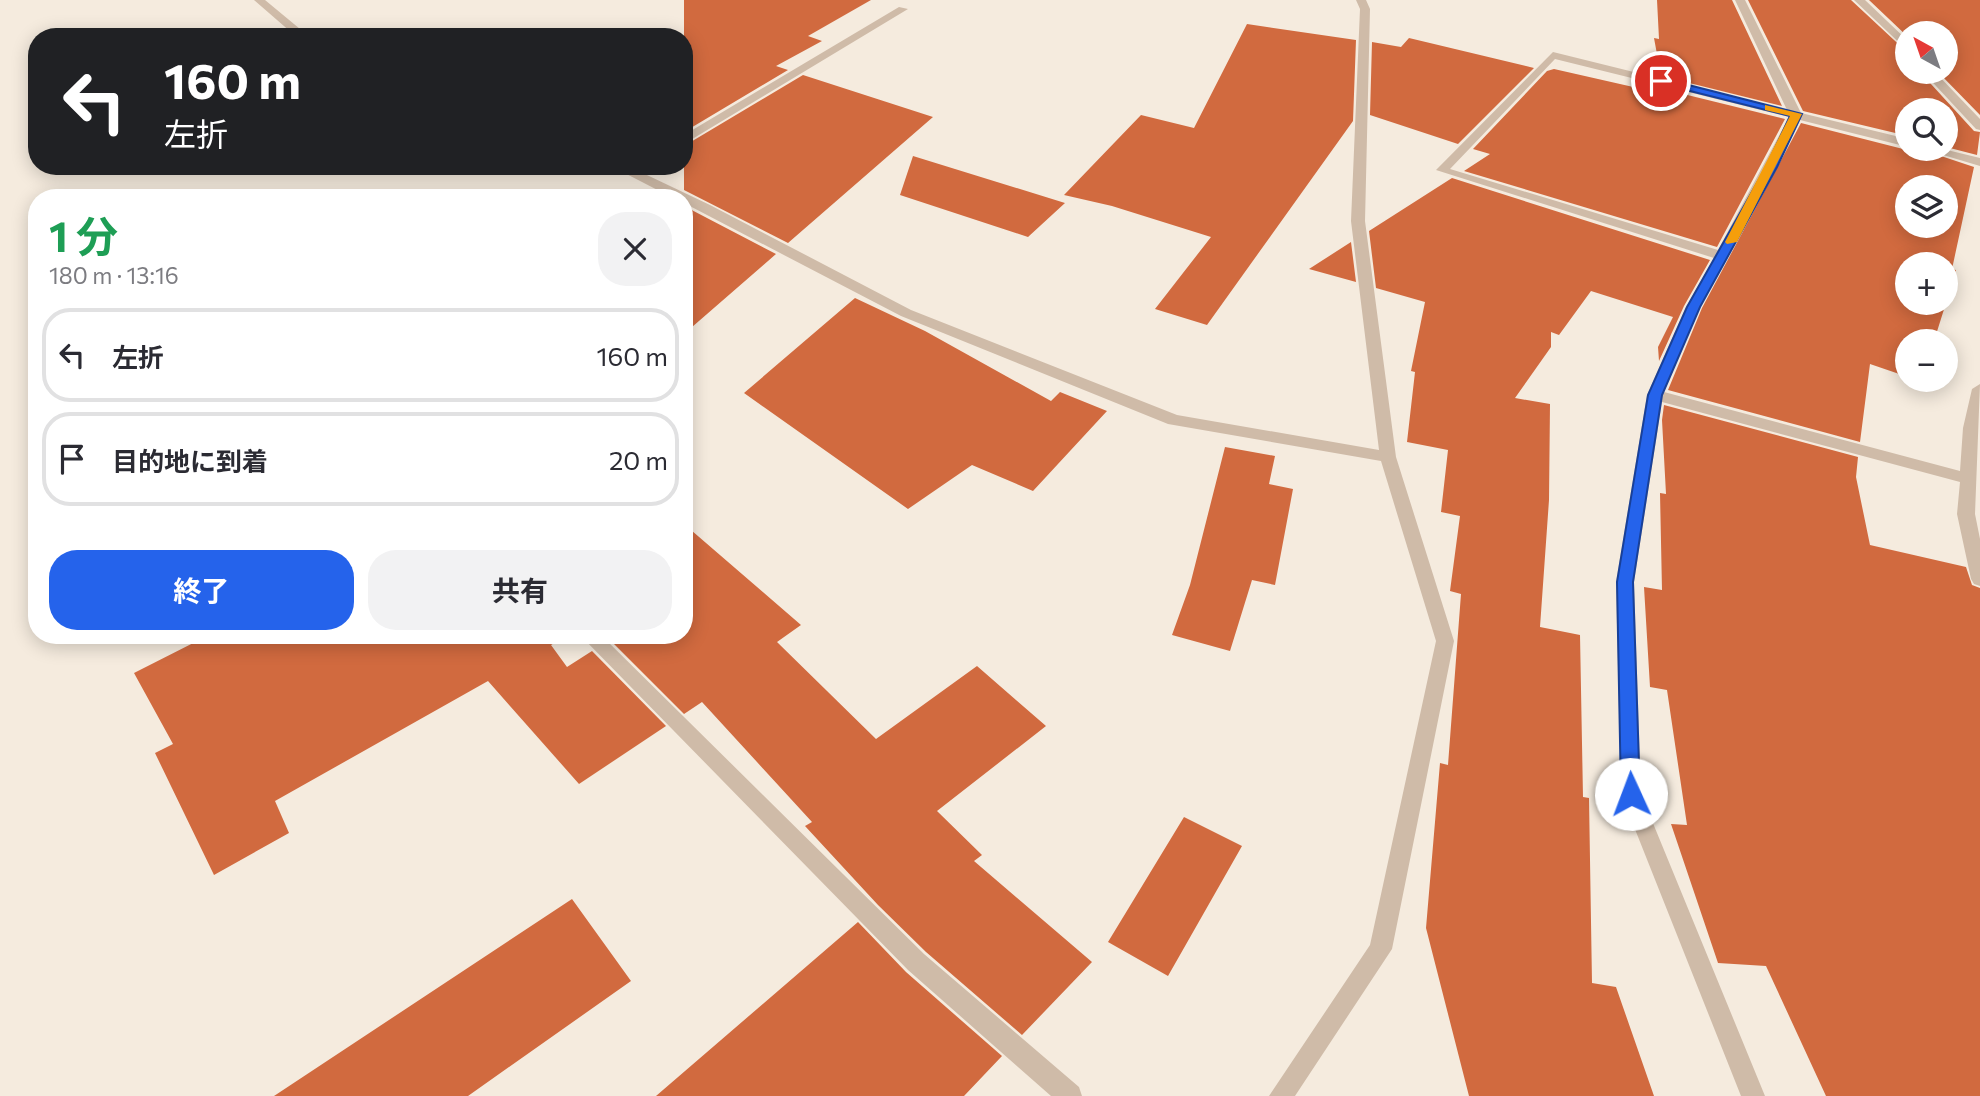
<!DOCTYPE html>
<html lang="ja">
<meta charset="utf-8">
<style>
:root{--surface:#fff;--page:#f2f2f3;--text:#2b2b33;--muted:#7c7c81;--line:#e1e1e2;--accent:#2563eb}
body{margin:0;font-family:Commissioner,"Noto Sans JP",sans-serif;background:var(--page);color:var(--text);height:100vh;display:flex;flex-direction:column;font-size:26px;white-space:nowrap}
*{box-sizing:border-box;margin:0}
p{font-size:23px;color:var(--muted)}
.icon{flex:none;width:38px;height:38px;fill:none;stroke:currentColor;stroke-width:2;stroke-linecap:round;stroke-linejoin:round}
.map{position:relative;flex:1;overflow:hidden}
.sheet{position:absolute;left:28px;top:189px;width:665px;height:455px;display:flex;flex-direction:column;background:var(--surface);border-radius:28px;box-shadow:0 4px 18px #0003}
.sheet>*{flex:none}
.banner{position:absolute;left:28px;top:28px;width:665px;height:147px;border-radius:28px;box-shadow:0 4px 18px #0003;background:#202124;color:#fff;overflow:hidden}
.needle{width:46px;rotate:320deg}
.tools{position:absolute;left:1895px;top:21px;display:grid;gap:14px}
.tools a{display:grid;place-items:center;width:63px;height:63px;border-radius:50%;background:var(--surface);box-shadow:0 4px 18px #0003;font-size:35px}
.pin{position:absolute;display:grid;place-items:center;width:60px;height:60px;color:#fff;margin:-30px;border:4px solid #fff;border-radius:50%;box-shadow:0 2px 7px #0007}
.me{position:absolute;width:77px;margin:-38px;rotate:358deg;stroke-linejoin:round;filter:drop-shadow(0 0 5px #0008)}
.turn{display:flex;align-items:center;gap:24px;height:147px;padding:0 21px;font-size:32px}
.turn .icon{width:91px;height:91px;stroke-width:2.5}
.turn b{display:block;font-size:49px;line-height:60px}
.round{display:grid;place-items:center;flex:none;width:74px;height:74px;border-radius:28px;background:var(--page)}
.headline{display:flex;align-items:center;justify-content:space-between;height:119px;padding:0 21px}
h1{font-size:42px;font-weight:700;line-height:52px;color:#1e9e55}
.action{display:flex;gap:14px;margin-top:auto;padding:14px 21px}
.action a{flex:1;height:80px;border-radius:28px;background:var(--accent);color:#fff;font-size:28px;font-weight:700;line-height:80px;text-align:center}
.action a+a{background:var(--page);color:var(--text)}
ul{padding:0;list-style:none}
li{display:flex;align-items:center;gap:21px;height:94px;margin:0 14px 10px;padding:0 7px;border:4px solid var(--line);border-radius:28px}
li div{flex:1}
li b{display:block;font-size:26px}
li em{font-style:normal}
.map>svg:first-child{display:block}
.building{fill:#d16a3f;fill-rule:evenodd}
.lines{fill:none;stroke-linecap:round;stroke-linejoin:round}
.minor{fill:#cfbba8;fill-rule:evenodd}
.route{fill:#2563eb;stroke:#184099;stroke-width:2}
.slow{fill:#f59e0b}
</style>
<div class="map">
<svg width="1980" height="1096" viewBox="0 0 1980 1096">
<rect width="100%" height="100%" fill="#f5ebde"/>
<path class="building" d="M 684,0 L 871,0 L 808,36 L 822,41 L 776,66 L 788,70 L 684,132 Z
M 1657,0 L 1732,0 L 1782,106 L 1661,76 L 1654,38 L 1659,39 Z
M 1748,0 L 1851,0 L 1908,53 L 1908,72 L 1920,72 L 1974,131 L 1980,132 L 1977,155 L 1946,147 L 1946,110 L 1908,110 L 1908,136 L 1803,111 Z
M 1869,0 L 1980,0 L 1980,115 L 1938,72 L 1946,72 L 1946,33 L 1908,33 L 1908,37 Z
M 1247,24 L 1356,40 L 1353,121 L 1207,325 L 1155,309 L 1211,237 L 1112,206 L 1064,195 L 1141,115 L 1194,128 Z
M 1409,38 L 1534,68 L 1458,144 L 1370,115 L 1372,42 L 1401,47 Z
M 1554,69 L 1664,94 L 1663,89 L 1785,119 L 1717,247 L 1464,171 L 1490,154 L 1473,149 L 1547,71 Z
M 803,75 L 933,117 L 788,243 L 684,190 L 684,146 Z
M 1801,123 L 1907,150 L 1920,149 L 1974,167 L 1952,269 L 1956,270 L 1946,303 L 1946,264 L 1908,264 L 1908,303 L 1946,303 L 1934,341 L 1908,341 L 1908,377 L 1870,364 L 1860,442 L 1668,390 L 1702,308 ZM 1908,187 L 1946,187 L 1946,226 L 1908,226 Z
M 913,156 L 1065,203 L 1028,237 L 900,195 Z
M 1452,178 L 1710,260 L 1684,306 L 1659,361 L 1658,347 L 1673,317 L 1591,291 L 1559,335 L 1551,332 L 1551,347 L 1515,398 L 1550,404 L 1549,500 L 1540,627 L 1580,635 L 1583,797 L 1589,798 L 1592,983 L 1616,987 L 1654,1096 L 1469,1096 L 1426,928 L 1440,763 L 1448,765 L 1461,594 L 1450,591 L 1460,516 L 1441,512 L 1448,450 L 1407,442 L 1415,372 L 1411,371 L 1425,302 L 1376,288 L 1369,231 Z
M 684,206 L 776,254 L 684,334 Z
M 1351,242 L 1356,282 L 1309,269 Z
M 855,298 L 925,331 L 1051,401 L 1060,392 L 1107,411 L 1033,491 L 972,465 L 908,509 L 744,393 Z
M 1664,405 L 1858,457 L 1856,477 L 1870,545 L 1966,567 L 1972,585 L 1980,588 L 1980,1096 L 1826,1096 L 1766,966 L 1718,963 L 1671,824 L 1687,825 L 1667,690 L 1650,687 L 1644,587 L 1662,590 L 1660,493 L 1666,494 L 1662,420 Z
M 1225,447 L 1275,456 L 1269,484 L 1293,489 L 1275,585 L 1252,580 L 1230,651 L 1172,635 L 1190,585 Z
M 684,524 L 801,625 L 777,642 L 876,739 L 977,666 L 1046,726 L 937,811 L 982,855 L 974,861 L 1092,962 L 1022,1035 L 926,952 L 878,905 L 805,826 L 812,822 L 702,702 L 684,714 L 610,640 L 618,635 L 684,635 Z
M 209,635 L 568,635 L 551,645 L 567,667 L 592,651 L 666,726 L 579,784 L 488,681 L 275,801 L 289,833 L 214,875 L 155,753 L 173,744 L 134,673 Z
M 1184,817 L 1242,846 L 1168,976 L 1108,942 Z
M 572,899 L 631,981 L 468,1096 L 274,1096 Z
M 858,922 L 906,972 L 1002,1056 L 964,1096 L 656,1096 Z"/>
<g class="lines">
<path class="minor" d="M 254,0 L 265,0 L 300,29 L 314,37 L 300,37 L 292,33 Z
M 1356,0 L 1366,0 L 1370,9 L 1365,221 L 1396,457 L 1454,641 L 1392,949 L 1295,1096 L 1269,1096 L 1370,945 L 1436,641 L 1381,461 L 1168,424 L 901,316 L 684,203 L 684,198 L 673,198 L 611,166 L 628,166 L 710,205 L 911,310 L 1177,415 L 1379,450 L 1351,221 L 1360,9 Z
M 1735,0 L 1745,0 L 1801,113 L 1908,139 L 1908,147 L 1800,120 L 1777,167 L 1700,307 L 1664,392 L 1960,471 L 1963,428 L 1972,389 L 1980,384 L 1975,514 L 1980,539 L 1980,586 L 1974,584 L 1971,579 L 1957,514 L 1960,482 L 1662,402 L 1634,582 L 1641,794 L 1765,1096 L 1741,1096 L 1621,794 L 1616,582 L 1647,395 L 1686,307 L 1714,258 L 1436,170 L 1553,52 L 1787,110 ZM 1555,59 L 1789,117 L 1718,250 L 1450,169 Z
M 1854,0 L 1865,0 L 1908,41 L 1908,51 Z
M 899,7 L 908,9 L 684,144 L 684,135 Z
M 1923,72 L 1935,72 L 1980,119 L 1980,130 L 1976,129 Z
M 1923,149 L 1943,149 L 1980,158 L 1980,166 Z
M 580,635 L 601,635 L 924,954 L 1079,1087 L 1082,1096 L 1051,1096 L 908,970 Z"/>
</g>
<path class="route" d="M 1661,78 L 1802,114 L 1777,167 L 1700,307 L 1662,395 L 1633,582 L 1640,794 L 1637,800 L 1624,800 L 1621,794 L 1617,582 L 1648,395 L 1687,307 L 1766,167 L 1790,116 L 1658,83 L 1656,81 Z"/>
<path class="slow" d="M 1765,105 L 1802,114 L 1737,242 L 1727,244 L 1725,242 L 1790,116 L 1765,110 Z"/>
</svg>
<div class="tools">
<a><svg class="needle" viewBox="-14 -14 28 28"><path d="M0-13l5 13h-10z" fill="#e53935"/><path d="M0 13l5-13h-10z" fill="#7c7c81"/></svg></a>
<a><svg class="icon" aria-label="search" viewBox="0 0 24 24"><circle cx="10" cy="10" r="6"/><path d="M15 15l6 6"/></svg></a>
<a><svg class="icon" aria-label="layers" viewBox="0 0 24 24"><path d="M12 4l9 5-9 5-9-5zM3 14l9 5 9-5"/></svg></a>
<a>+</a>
<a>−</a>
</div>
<div class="pin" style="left:1661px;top:81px;background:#d93025"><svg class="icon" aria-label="arrive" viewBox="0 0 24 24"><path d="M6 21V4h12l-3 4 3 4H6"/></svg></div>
<svg class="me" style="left:1631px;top:794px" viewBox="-20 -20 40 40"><circle r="19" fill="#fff"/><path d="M0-13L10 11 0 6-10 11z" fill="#2563eb"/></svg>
<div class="banner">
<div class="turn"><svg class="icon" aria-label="left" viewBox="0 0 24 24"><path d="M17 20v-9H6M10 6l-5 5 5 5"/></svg><div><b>160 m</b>左折</div></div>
</div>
<section class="sheet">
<div class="headline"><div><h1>1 分</h1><p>180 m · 13:16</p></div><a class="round"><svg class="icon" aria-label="close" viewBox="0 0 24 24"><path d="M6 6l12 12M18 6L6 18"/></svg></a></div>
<ul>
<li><svg class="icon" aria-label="left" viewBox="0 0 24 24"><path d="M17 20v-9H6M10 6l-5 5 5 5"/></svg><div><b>左折</b></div><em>160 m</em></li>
<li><svg class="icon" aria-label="arrive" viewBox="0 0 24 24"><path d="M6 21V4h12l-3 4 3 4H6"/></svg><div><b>目的地に到着</b></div><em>20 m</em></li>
</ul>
<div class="action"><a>終了</a><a>共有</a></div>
</section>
</div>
